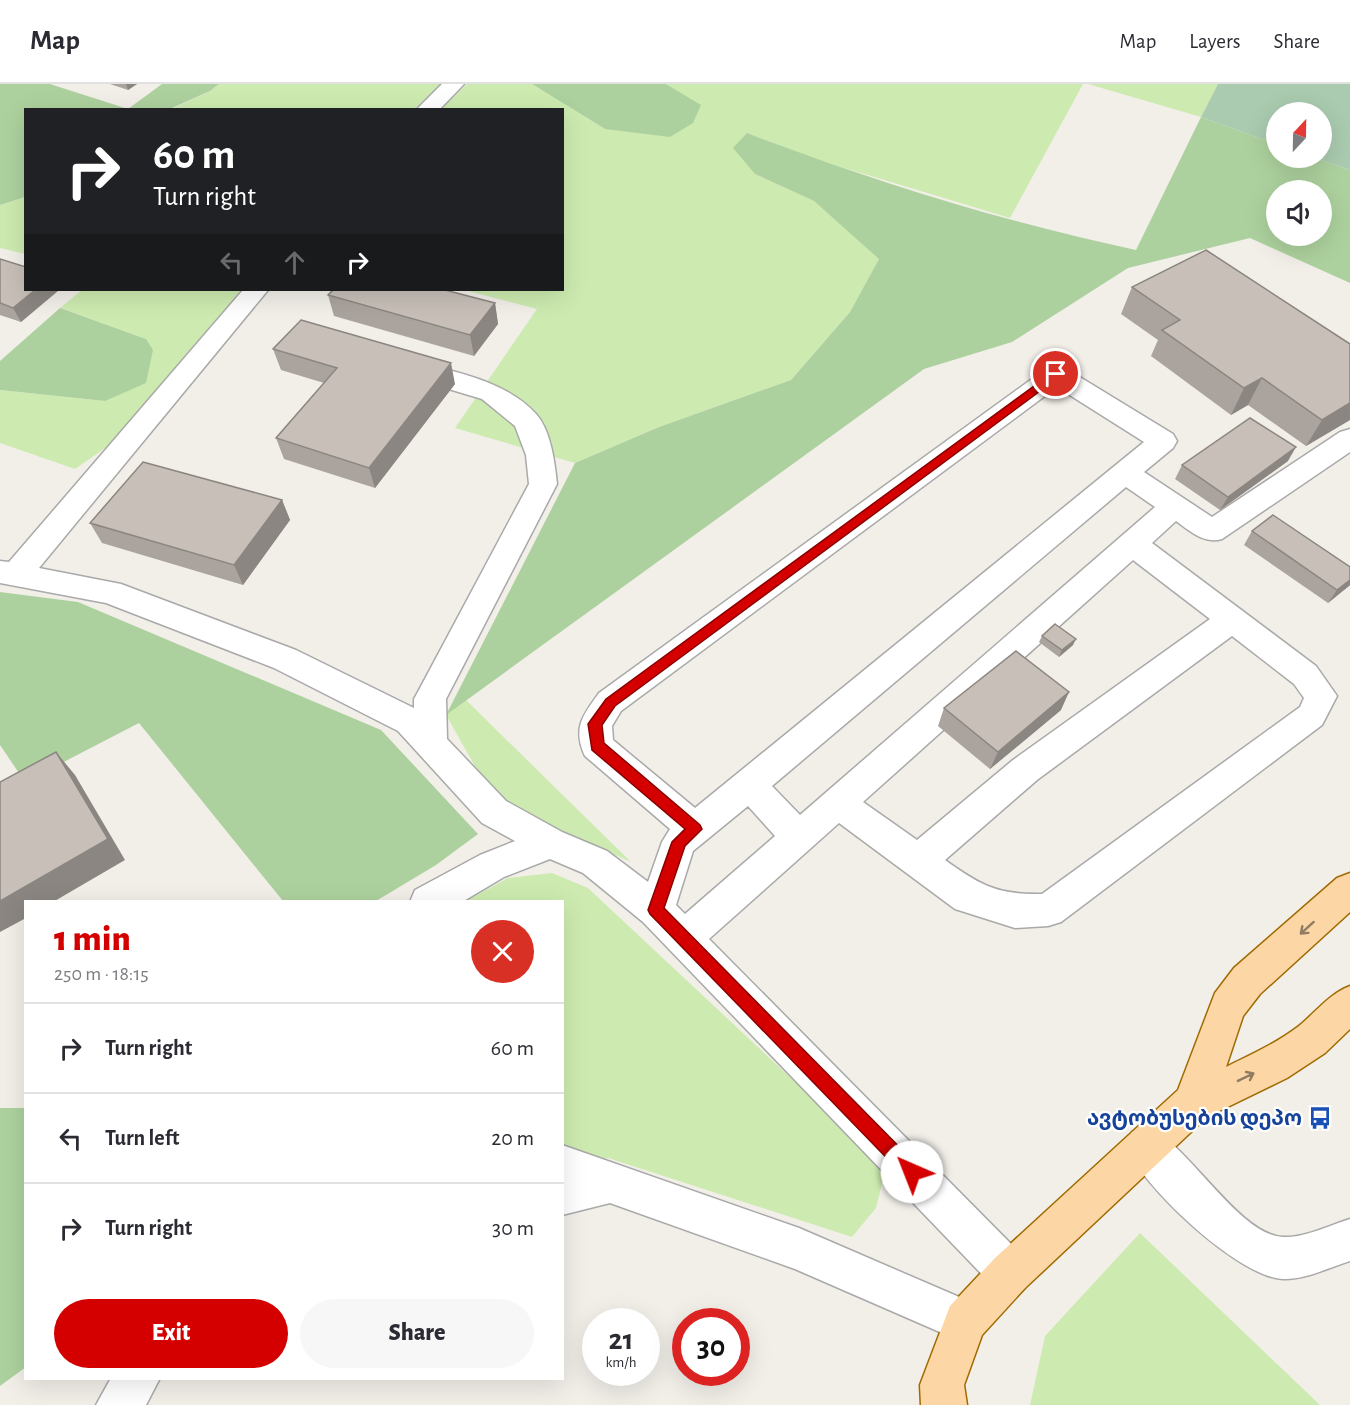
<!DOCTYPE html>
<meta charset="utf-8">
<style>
:root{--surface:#fff;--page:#f7f7f7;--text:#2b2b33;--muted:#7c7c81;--line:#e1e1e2;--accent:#d40000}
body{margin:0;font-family:"Alegreya Sans","Noto Sans Georgian",sans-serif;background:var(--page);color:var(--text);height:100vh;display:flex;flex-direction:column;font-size:22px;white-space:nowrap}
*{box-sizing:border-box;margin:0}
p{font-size:20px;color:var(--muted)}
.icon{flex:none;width:33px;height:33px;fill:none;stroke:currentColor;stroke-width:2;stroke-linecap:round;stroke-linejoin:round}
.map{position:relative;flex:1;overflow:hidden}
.side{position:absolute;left:24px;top:816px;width:540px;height:480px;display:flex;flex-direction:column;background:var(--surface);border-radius:0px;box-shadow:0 6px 24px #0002}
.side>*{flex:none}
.hud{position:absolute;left:24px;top:24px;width:540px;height:183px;border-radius:0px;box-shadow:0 6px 24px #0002;background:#202124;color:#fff;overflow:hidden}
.needle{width:39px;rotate:22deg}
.tools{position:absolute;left:1266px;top:18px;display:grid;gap:12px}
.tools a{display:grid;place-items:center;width:66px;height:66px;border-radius:50%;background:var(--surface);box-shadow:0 6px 24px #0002;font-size:30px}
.speed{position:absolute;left:582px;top:1224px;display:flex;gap:12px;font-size:30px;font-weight:700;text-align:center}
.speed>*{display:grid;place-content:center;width:78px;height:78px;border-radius:50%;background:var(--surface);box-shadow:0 6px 24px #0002;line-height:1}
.speed small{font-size:15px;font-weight:400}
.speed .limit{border:9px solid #d22;background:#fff;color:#111}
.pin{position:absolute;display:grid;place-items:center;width:51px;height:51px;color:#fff;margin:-26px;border:3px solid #fff;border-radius:50%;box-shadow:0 2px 6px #0007}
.me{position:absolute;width:66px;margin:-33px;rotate:316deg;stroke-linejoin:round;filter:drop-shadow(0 0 4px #0008)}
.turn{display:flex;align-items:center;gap:21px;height:126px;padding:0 30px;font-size:27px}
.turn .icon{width:78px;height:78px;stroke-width:2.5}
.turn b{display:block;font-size:42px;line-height:51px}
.lanes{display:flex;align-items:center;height:57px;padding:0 30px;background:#0003;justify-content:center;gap:30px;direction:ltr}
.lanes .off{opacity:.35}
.round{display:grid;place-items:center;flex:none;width:63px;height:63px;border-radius:32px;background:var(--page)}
.headline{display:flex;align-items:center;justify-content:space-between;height:102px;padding:0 30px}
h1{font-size:36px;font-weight:800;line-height:45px;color:var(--accent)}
.button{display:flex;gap:12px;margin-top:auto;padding:12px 30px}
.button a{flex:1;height:69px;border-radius:36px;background:var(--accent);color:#fff;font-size:24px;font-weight:800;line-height:69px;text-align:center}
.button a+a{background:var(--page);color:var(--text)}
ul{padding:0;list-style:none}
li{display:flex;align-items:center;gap:18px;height:90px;padding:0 30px;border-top:2px solid var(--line)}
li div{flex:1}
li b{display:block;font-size:22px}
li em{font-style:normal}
header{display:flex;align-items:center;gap:36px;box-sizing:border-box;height:84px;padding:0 30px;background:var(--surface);border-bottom:2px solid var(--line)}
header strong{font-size:28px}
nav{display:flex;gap:33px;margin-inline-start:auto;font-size:21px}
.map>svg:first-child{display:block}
.grass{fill:#cdebb0}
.forest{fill:#add19e;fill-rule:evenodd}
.cemetery{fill:#aacbaf}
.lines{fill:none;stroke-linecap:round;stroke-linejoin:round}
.minor-casing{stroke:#a9a9a9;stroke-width:3}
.major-casing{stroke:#a06b00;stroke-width:3}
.minor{fill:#fff;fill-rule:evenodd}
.major{fill:#fcd6a4;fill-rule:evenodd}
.wall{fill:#aba49e}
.shaded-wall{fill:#8b8681}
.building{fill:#c7bfb8;stroke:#8b8681;stroke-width:1.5}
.oneway{stroke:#8f7c63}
.route{fill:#d40000;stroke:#8a0000;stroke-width:1.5}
.labels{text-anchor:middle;stroke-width:4.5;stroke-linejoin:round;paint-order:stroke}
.near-transit-label{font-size:21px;font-weight:bold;fill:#164399;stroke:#fff;text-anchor:end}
</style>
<header>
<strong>Map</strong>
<nav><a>Map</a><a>Layers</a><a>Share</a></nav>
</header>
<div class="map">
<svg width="1350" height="1321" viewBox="0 0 1350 1321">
<rect width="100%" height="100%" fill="#f2efe9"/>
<path class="grass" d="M 219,0 L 442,0 L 414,25 L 170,26 L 210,7 Z
M 467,0 L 532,0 L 605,45 L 700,22 L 666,0 L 1083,0 L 1010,134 L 818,76 L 747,49 L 755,90 L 814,117 L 880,174 L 850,228 L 791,296 L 659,343 L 575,379 L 455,344 L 537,225 L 464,206 L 562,206 L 562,26 L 440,26 Z
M 1088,0 L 1218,0 L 1201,33 Z
M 25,113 L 25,170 L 0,164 L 0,121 Z
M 82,206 L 241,206 L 108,362 L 75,385 L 0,359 L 0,306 L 105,317 L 146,255 L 60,224 Z
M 465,615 L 631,778 L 511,724 L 477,686 L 446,631 Z
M 552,789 L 588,804 L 886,1083 L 876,1124 L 852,1153 L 608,1074 L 563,1084 L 562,818 L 464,818 L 508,794 Z
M 1140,1149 L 1320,1321 L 1030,1321 L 1045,1252 Z"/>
<path class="forest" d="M 0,0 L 50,0 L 128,25 L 162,0 L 219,0 L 210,7 L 170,25 L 26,26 L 25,113 L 0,121 Z
M 532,0 L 666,0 L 701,21 L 693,39 L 670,53 L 605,45 Z
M 1201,33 L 1276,60 L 1276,74 L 1315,74 L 1350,86 L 1350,199 L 1250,154 L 1128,184 L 1012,258 L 924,285 L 446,631 L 575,379 L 659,343 L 791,296 L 850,228 L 879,175 L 814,117 L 755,90 L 733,64 L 747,49 C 873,97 1004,138 1136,166 ZM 1276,106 L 1322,106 L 1322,152 L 1276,152 Z
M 60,224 L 146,255 L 153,266 L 146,299 L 105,317 L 0,306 L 0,277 Z
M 0,508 L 78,518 L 381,646 L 478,750 L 436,781 L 376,817 L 283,817 L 139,639 L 25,698 L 0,661 Z
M 0,1024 L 25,1024 L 26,1283 L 0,1302 Z"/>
<path class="cemetery" d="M 1218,0 L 1350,0 L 1350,86 L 1315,74 L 1322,74 L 1322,28 L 1276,28 L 1276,60 L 1201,33 Z"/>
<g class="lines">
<g class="minor-casing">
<path id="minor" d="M 442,0 L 464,0 L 439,26 L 416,26 Z
M 243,206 L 268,206 L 39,484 L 121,500 L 296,566 L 414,624 L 414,615 L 419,606 L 529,400 L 526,371 L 515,342 L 482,315 L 402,291 L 398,285 L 402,279 L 411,276 C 454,288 505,296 536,330 C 551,346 555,380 557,400 L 446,615 L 447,655 L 506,717 L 562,748 L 607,767 L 648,798 L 662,758 L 670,745 L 585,672 C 572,644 583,631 599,609 L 1047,284 L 1056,281 L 1065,284 L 1173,350 L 1177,357 L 1173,364 L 1144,388 L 1212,433 L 1340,348 L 1350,345 L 1350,368 L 1222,455 C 1204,460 1191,448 1176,437 L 1152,459 L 1316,582 L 1337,612 L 1322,641 L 1061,838 L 1048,842 L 1015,844 L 955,825 L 839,739 L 709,855 L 1025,1174 L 1031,1189 L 1025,1204 L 1010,1210 L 995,1204 L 643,838 L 583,789 L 550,775 L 504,793 L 462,818 L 410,818 L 415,806 L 480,771 L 515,757 L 482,739 L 398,647 L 274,584 L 106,519 L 0,499 L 0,477 L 9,478 ZM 1057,303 L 1144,358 L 695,724 L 613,656 L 612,642 L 621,627 ZM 1126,403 L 1155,423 L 800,731 L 772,702 ZM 1133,476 L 1210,535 L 1013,676 L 917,756 L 863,718 ZM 1232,552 L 1294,600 L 1304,614 L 1300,623 L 1042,810 C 997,811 980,801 945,776 L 1037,696 ZM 748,722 L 775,752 L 685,830 L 676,821 L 693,767 Z
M 1146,1042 C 1188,1059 1238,1151 1283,1153 C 1305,1154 1330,1141 1350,1135 L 1350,1177 C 1330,1183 1305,1196 1283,1195 C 1238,1193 1142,1102 1126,1062 L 1132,1048 Z
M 562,1061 L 799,1144 L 980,1222 L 987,1237 L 980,1252 L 965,1259 L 795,1185 L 610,1119 L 562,1131 Z
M 111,1294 L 160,1294 L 146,1321 L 96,1321 Z"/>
</g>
<g class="major-casing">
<path id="major" d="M 1350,789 L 1350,828 L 1260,910 L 1243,932 L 1226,983 C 1250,971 1277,959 1299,942 C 1316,928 1329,910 1350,902 L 1350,945 L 1325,969 L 1287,994 L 1207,1033 L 1025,1204 L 982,1251 L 964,1301 L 967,1321 L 921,1321 L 920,1301 L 950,1222 L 995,1174 L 1178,1006 L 1215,909 L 1234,884 L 1337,794 Z"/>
</g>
<use href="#minor" class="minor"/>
<use href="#major" class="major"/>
</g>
<path class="wall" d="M 110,0 L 137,0 L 128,6 Z
M 0,175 L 26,206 L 59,206 L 21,238 L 0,231 Z
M 1132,203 L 1350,336 L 1306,362 L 1248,321 L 1231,331 L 1151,272 L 1158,256 L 1121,230 Z
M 328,211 L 495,219 L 498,240 L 474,272 L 334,232 Z
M 273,265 L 455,300 L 375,404 L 284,375 L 276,354 L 324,299 L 281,286 Z
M 1288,377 L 1220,426 L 1175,395 L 1182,381 Z
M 282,416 L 290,436 L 243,501 L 102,459 L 90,439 Z
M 1252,447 L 1350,483 L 1350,501 L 1328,519 L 1244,461 Z
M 1042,552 L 1073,561 L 1059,573 L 1039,558 Z
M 944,624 L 1061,626 L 990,685 L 938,642 Z"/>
<path class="shaded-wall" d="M 126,0 L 137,0 L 128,6 Z
M 35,206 L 59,206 L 21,238 L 13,224 Z
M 495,219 L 498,240 L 474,272 L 470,251 Z
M 451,279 L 455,300 L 375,404 L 369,384 Z
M 1262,294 L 1248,321 L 1231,331 L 1244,304 Z
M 1350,319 L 1350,336 L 1306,362 L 1322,336 Z
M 1296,363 L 1288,377 L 1220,426 L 1228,413 Z
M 282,416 L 290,436 L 243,501 L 234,481 Z
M 1350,496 L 1350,501 L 1349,502 L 1328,519 L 1337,506 Z
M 1076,555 L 1073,561 L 1059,573 L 1062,566 Z
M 1069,608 L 1061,626 L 990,685 L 998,668 Z
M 56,668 L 75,691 L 125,776 L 53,818 L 26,818 L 26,834 L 0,848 L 0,817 Z"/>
<path class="building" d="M 1206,166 L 1350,260 L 1350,319 L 1322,336 L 1262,294 L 1244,304 L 1162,246 L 1180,236 L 1132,203 Z
M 0,175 L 26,183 L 26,206 L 35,206 L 13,224 L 0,219 Z
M 333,206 L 445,206 L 495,219 L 470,251 L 328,211 Z
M 301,236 L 451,279 L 369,384 L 276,354 L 337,284 L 273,265 Z
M 1250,334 L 1296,363 L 1228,413 L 1182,381 Z
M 143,378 L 282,416 L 234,481 L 90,439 Z
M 1273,431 L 1350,483 L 1350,496 L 1337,506 L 1252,447 Z
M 1055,540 L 1076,555 L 1062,566 L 1042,552 Z
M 1016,567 L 1069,608 L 998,668 L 944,624 Z
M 56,668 L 108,755 L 0,817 L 0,698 Z"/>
<defs><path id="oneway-shaft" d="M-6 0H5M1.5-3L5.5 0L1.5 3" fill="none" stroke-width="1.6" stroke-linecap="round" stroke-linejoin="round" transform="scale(1.5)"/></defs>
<g class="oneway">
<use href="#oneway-shaft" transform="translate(1307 844) rotate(138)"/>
<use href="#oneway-shaft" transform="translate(1246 993) rotate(-26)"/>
</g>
<path class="route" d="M 1056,286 L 1061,290 L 1059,293 L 615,622 L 602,641 L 604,659 L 700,741 L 702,745 L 685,762 L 664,824 L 918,1082 L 920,1088 L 918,1094 L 912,1097 L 906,1094 L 650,830 L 648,826 L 672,758 L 685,745 L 592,666 L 588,640 L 606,615 Z"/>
<defs>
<g id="bus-bare" transform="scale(1.8)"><path d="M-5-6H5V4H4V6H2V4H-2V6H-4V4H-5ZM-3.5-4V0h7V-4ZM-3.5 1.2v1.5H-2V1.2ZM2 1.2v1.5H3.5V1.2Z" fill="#1a4fb4" stroke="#fff" stroke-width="2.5" paint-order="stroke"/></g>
</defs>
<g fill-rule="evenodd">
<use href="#bus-bare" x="1320" y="1034"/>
</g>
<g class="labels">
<g class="near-transit-label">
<text x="1302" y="1041">ავტობუსების დეპო</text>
</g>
</g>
</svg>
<div class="tools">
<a><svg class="needle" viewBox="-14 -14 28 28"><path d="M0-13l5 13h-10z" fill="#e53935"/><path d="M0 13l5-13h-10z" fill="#7c7c81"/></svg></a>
<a><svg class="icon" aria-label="sound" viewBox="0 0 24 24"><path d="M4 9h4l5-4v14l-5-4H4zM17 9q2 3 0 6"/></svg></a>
</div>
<div class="speed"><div>21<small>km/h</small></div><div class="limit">30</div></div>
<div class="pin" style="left:1056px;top:290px;background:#d93025"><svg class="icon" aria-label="arrive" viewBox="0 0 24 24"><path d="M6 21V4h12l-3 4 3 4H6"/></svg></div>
<svg class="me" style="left:912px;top:1088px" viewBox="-20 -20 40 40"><circle r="19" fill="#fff"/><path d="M0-13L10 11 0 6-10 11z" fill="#d40000"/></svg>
<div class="hud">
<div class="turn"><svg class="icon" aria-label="right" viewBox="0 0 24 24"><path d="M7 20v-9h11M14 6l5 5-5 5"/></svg><div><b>60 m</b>Turn right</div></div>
<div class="lanes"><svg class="icon off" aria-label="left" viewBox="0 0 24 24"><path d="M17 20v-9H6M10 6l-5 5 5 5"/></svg><svg class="icon off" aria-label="ahead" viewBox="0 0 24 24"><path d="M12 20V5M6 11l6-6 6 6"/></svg><svg class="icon" aria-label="right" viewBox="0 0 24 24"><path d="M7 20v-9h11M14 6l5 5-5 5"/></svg></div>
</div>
<section class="side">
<div class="headline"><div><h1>1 min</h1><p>250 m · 18:15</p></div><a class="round" style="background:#d93025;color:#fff"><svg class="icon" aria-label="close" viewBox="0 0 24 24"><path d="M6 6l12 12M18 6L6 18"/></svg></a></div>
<ul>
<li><svg class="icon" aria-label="right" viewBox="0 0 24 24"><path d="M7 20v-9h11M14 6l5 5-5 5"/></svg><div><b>Turn right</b></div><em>60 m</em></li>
<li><svg class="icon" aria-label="left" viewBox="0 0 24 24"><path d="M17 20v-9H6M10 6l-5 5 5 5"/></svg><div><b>Turn left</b></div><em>20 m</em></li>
<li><svg class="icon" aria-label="right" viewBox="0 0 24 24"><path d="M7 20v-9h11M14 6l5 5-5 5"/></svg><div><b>Turn right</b></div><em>30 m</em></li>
</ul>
<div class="button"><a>Exit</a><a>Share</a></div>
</section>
</div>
